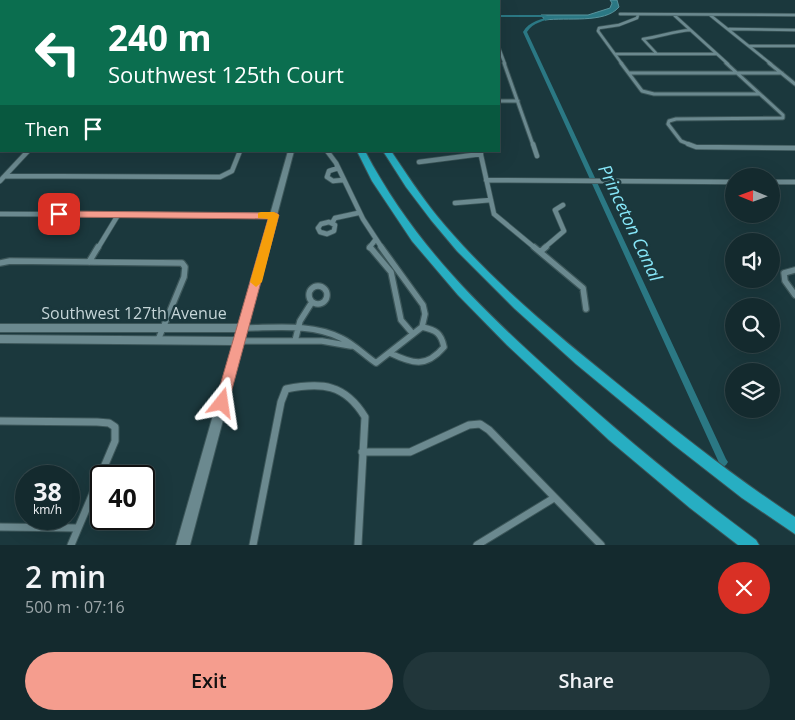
<!DOCTYPE html>
<meta charset="utf-8">
<style>
:root{--surface:#142a2e;--page:#21363a;--text:#f1f3f6;--muted:#9da7aa;--line:#33464a;--accent:#f59d8e}
body{margin:0;font-family:"Open Sans",sans-serif;background:var(--page);color:var(--text);height:100vh;display:flex;flex-direction:column;font-size:19px;white-space:nowrap}
*{box-sizing:border-box;margin:0}
p{font-size:16px;color:var(--muted)}
.icon{flex:none;width:28px;height:28px;fill:none;stroke:currentColor;stroke-width:2;stroke-linecap:round;stroke-linejoin:round}
.map{position:relative;height:545px;overflow:hidden}
.panel{display:flex;flex-direction:column;background:var(--surface);flex:1}
.panel>*{flex:none}
.banner{position:absolute;left:0px;top:0px;width:500px;height:152px;box-shadow:0 5px 20px #0002,0 0 0 1px var(--line);background:#0b6e4f;color:#fff;overflow:hidden}
.needle{width:32px;rotate:271deg}
.controls{position:absolute;left:725px;top:168px;display:grid;gap:10px}
.controls a{display:grid;place-items:center;width:55px;height:55px;border-radius:50%;background:var(--surface);box-shadow:0 5px 20px #0002,0 0 0 1px var(--line);font-size:25px}
.speed{position:absolute;left:15px;top:465px;display:flex;gap:10px;font-size:25px;font-weight:700;text-align:center}
.speed>*{display:grid;place-content:center;width:65px;height:65px;border-radius:50%;background:var(--surface);box-shadow:0 5px 20px #0002,0 0 0 1px var(--line);line-height:1}
.speed small{font-size:12px;font-weight:400}
.speed .limit{border:2px solid #111;border-radius:8px;background:#fff;color:#111}
.pin{position:absolute;display:grid;place-items:center;width:42px;height:42px;color:#fff;margin:-21px;border-radius:10px;box-shadow:0 2px 8px #0006}
.me{position:absolute;width:55px;margin:-28px;rotate:15deg;stroke-linejoin:round;filter:drop-shadow(0 0 4px #0008)}
.turn{display:flex;align-items:center;gap:18px;height:105px;padding:0 25px;font-size:22px}
.turn .icon{width:65px;height:65px;stroke-width:2.5}
.turn b{display:block;font-size:35px;line-height:42px}
.then{display:flex;align-items:center;height:48px;padding:0 25px;background:#0003;gap:10px;font-size:19px}
.round{display:grid;place-items:center;flex:none;width:52px;height:52px;border-radius:26px;background:var(--page)}
.summary{display:flex;align-items:center;justify-content:space-between;height:85px;padding:0 25px}
h1{font-size:30px;font-weight:600;line-height:38px}
.primary-button{display:flex;gap:10px;margin-top:auto;padding:10px 25px}
.primary-button a{flex:1;height:58px;border-radius:30px;background:var(--accent);color:#111;font-size:20px;font-weight:600;line-height:58px;text-align:center}
.primary-button a+a{background:var(--page);color:var(--text)}
.map>svg:first-child{display:block}
.water{fill:#2b7884;stroke:#59949d}
.lines{fill:none;stroke-linecap:round;stroke-linejoin:round}
.canal{fill:#2b7884;fill-rule:evenodd}
.street-far4-casing{stroke:#3c5659;stroke-width:4}
.street-far3-casing{stroke:#3c5659;stroke-width:5}
.street-far2-casing{stroke:#3c5659;stroke-width:6}
.street-far1-casing{stroke:#3c5659;stroke-width:8}
.street-casing{stroke:#3c5659;stroke-width:9}
.secondary-casing{stroke:#3c5659;stroke-width:2}
.highway-casing{stroke:#3c5659;stroke-width:2}
.street-far4{stroke:#6b898f;stroke-width:2.5}
.street-far3{stroke:#6b898f;stroke-width:3}
.street-far2{stroke:#6b898f;stroke-width:4.5}
.street-far1{stroke:#6b898f;stroke-width:5.5}
.street{stroke:#6b898f;stroke-width:7}
.secondary{fill:#6b898f;fill-rule:evenodd}
.highway{fill:#27aec2;fill-rule:evenodd}
.route{fill:#f59d8e;stroke:#9f665c}
.slow{fill:#f59e0b}
.labels{text-anchor:middle;stroke-width:5;stroke-linejoin:round;paint-order:stroke}
.street-label{font-size:16px;fill:#c5d5d8;stroke:#1b383d}
.water-label{font-size:18px;font-style:italic;fill:#87e7f9;stroke:#1b383d}
</style>
<div class="map">
<svg width="795" height="545" viewBox="0 0 795 545">
<rect width="100%" height="100%" fill="#1b383d"/>
<path class="water" d="M 610,0 L 617,0 L 619,7 C 605,24 566,17 545,20 L 541,15 L 588,15 L 610,8 L 612,3 Z"/>
<g class="lines">
<path class="canal" d="M 499,15 L 545,15 L 547,16 L 545,17 L 499,17 Z
M 553,16 L 554,18 C 544,21 533,22 527,32 L 726,459 L 728,462 L 726,465 L 723,467 L 720,465 L 523,32 C 529,21 542,19 553,16 Z
M 0,31 L 1,31 L 1,33 L 0,33 Z"/>
<g class="street-far4-casing">
<path id="street-far4" d="M 0,1 L 59,1
M 104,1 L 106,0
M 163,1 L 165,0
M 620,14 L 795,15
M 674,15 L 728,64
M 710,15 L 771,64
M 729,29 L 795,30
M 643,39 C 660,37 674,31 690,30
M 643,39 L 657,54
M 749,46 L 795,46
M 499,48 L 505,64
M 615,54 L 717,54
M 622,64 L 598,31 L 599,28 L 619,25 L 637,18 L 638,15"/>
</g>
<g class="street-far3-casing">
<path id="street-far3" d="M 504,63 L 533,145
M 621,63 L 642,91 L 654,94 L 759,94
M 769,63 L 795,84
M 629,73 L 782,73
M 499,101 L 518,101
M 691,145 L 681,141 L 668,124 L 669,121 L 676,119 L 783,118 L 783,115 L 726,63"/>
</g>
<g class="street-far2-casing">
<path id="street-far2" d="M 533,144 L 537,156
M 688,144 L 696,147 L 795,148
M 327,151 L 336,163 L 363,219 L 382,248
M 480,151 L 494,214 L 535,248
M 419,162 L 481,154
M 338,168 L 329,171 L 327,177 L 333,181 L 343,180
M 5,176 L 220,177 L 232,171 L 240,151
M 486,180 L 734,182
M 0,181 L 28,151
M 771,182 L 795,182
M 455,203 L 491,200
M 0,214 L 274,215
M 329,222 L 335,225 L 334,231 L 327,234 L 320,232 L 318,228 L 321,224 Z
M 332,223 L 335,218 L 358,213
M 98,248 L 118,215
M 369,248 L 376,239
M 544,248 L 564,231 L 555,210 L 563,205"/>
</g>
<g class="street-far1-casing">
<path id="street-far1" d="M 370,247 L 391,272 L 401,320 L 413,334
M 381,247 L 423,305 L 425,314 L 422,327
M 534,247 L 583,288 L 586,309
M 540,252 L 546,247
M 89,262 L 98,247
M 0,263 L 10,261 L 182,263 L 185,267 L 184,277 L 158,340
M 795,270 L 784,273 L 785,281 L 795,295
M309 295a9 9 0 1 1 18 0a9 9 0 1 1-18 0Z
M 243,328 C 275,328 311,323 341,338 C 354,344 364,355 376,363 L 422,327
M 239,341 L 322,341 L 351,346
M 295,341 L 300,321 L 312,302
M 390,353 C 413,364 426,368 444,347 C 441,333 436,330 422,327"/>
</g>
<g class="street-casing">
<path id="street" d="M 0,421 L 97,422 L 109,423 L 115,427 L 115,441 L 71,545
M 362,452 L 410,452 L 469,425 L 480,424 L 489,430 L 601,545
M 0,527 L 78,528
M 253,545 L 281,402 L 286,389 C 322,382 345,384 365,417 L 358,545
M 477,545 L 554,498"/>
</g>
<g class="secondary-casing">
<path id="secondary" d="M 288,151 L 294,151 L 190,545 L 176,545 L 233,345 L 0,343 L 0,335 L 235,337 L 236,332 L 0,332 L 0,324 L 239,324 Z"/>
</g>
<g class="highway-casing">
<path id="highway" d="M 321,0 L 325,0 L 325,1 L 321,1 Z
M 335,0 L 340,0 L 340,1 L 336,1 Z
M 357,151 L 365,151 C 413,243 481,309 557,377 C 621,435 687,489 756,540 L 759,545 L 738,545 L 690,508 L 609,440 L 507,345 L 458,295 L 412,241 L 372,181 Z
M 383,151 L 391,151 C 406,173 420,195 437,216 C 492,283 561,338 629,393 C 683,436 737,479 795,517 L 795,534 L 742,498 L 674,445 L 576,364 L 515,309 L 457,251 L 431,220 L 406,187 Z"/>
</g>
<use href="#street-far4" class="street-far4"/>
<use href="#street-far3" class="street-far3"/>
<use href="#street-far2" class="street-far2"/>
<use href="#street-far1" class="street-far1"/>
<use href="#street" class="street"/>
<use href="#secondary" class="secondary"/>
<use href="#highway" class="highway"/>
</g>
<path class="route" d="M 59,211 L 277,213 L 279,215 L 227,408 L 222,410 L 217,408 L 215,403 L 268,219 L 55,217 L 55,212 Z"/>
<path class="slow" d="M 261,212 L 274,212 L 279,215 L 262,282 L 256,287 L 250,282 L 268,219 L 258,218 L 258,213 Z"/>
<g class="labels">
<g class="street-label">
<text x="134" y="319">Southwest 127th Avenue</text>
</g>
<g class="water-label">
<text transform="translate(630 223) rotate(65)" y="6">Princeton Canal</text>
</g>
</g>
</svg>
<div class="controls">
<a><svg class="needle" viewBox="-14 -14 28 28"><path d="M0-13l5 13h-10z" fill="#e53935"/><path d="M0 13l5-13h-10z" fill="#9da7aa"/></svg></a>
<a><svg class="icon" aria-label="sound" viewBox="0 0 24 24"><path d="M4 9h4l5-4v14l-5-4H4zM17 9q2 3 0 6"/></svg></a>
<a><svg class="icon" aria-label="search" viewBox="0 0 24 24"><circle cx="10" cy="10" r="6"/><path d="M15 15l6 6"/></svg></a>
<a><svg class="icon" aria-label="layers" viewBox="0 0 24 24"><path d="M12 4l9 5-9 5-9-5zM3 14l9 5 9-5"/></svg></a>
</div>
<div class="speed"><div>38<small>km/h</small></div><div class="limit">40</div></div>
<div class="pin" style="left:59px;top:214px;background:#d93025"><svg class="icon" aria-label="arrive" viewBox="0 0 24 24"><path d="M6 21V4h12l-3 4 3 4H6"/></svg></div>
<svg class="me" style="left:222px;top:403px" viewBox="-20 -20 40 40"><path d="M0-17L14 15 0 8-14 15z" fill="#f59d8e" stroke="#fff" stroke-width="4"/></svg>
<div class="banner">
<div class="turn"><svg class="icon" aria-label="left" viewBox="0 0 24 24"><path d="M17 20v-9H6M10 6l-5 5 5 5"/></svg><div><b>240 m</b>Southwest 125th Court</div></div>
<div class="then">Then<svg class="icon" aria-label="arrive" viewBox="0 0 24 24"><path d="M6 21V4h12l-3 4 3 4H6"/></svg></div>
</div>
</div>
<section class="panel">
<div class="summary"><div><h1>2 min</h1><p>500 m · 07:16</p></div><a class="round" style="background:#d93025;color:#fff"><svg class="icon" aria-label="close" viewBox="0 0 24 24"><path d="M6 6l12 12M18 6L6 18"/></svg></a></div>
<div class="primary-button"><a>Exit</a><a>Share</a></div>
</section>
